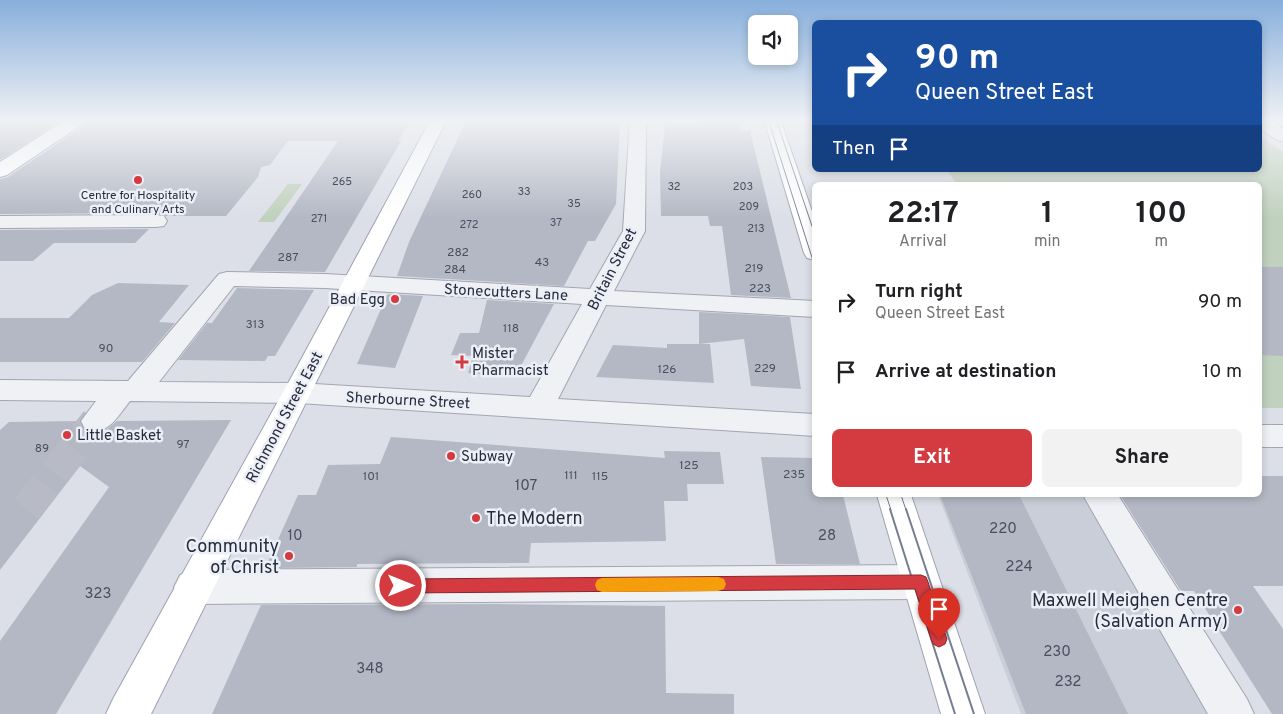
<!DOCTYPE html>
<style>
:root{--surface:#fff;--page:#f2f2f2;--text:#202124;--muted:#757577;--accent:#d33b40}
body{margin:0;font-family:Overpass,sans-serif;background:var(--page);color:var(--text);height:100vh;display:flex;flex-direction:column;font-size:19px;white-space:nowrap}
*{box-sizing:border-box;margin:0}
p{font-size:16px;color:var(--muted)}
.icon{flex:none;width:28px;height:28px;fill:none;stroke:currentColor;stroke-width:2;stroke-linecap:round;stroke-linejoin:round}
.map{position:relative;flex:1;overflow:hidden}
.side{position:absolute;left:812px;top:182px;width:450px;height:315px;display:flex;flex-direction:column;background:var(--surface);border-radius:8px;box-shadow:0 2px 8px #0003}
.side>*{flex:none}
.guide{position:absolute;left:812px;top:20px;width:450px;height:152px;border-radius:8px;box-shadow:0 2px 8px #0003;background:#1a4fa0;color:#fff;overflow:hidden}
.buttons{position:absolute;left:748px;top:15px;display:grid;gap:10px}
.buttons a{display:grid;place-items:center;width:50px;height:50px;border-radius:8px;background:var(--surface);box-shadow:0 2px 8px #0003;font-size:25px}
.pin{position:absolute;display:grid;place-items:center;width:42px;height:42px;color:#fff;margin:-51px -21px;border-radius:50% 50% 50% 0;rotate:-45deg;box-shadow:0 0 5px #0007}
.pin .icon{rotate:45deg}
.me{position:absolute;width:55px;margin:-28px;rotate:90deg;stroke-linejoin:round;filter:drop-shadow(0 0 4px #0008)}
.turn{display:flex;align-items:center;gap:18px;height:105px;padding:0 20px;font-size:22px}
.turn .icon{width:65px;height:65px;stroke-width:2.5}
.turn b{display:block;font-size:35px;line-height:42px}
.then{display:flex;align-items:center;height:48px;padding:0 20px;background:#0003;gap:10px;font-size:19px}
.eta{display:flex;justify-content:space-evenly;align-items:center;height:85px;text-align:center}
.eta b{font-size:30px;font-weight:700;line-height:35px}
.primary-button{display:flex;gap:10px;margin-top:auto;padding:10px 20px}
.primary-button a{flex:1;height:58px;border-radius:8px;background:var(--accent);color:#fff;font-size:20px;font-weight:700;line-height:58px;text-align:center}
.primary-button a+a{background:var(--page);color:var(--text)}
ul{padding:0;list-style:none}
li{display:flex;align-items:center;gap:15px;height:70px;padding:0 20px}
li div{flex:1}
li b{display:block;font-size:19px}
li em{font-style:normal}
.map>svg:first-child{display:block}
.built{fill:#caced9}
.green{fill:#c0d1bd}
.building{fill:#b4b8c4}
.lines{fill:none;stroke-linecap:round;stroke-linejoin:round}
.minor-tunnel{stroke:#b8bbc5;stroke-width:31;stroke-dasharray:31 15;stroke-linecap:butt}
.minor-casing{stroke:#a2a6b1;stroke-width:2}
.major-casing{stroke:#9ba2b3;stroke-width:2}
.minor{fill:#eff1f5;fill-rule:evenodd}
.major{fill:#fff;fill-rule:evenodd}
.tram-far1{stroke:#757d91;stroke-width:1}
.tram{stroke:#757d91;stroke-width:2}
.route{fill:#d33b40;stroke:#89262a}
.slow{fill:#f59e0b}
.poi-dot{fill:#d33b40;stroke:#eceff5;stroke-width:2}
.labels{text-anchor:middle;stroke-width:5;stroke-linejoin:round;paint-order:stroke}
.far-number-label{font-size:11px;fill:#4a4f60}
.far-poi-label{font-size:12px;fill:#262c3e;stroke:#eceff5}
.number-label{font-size:12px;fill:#4a4f60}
.street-label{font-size:15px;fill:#262c3e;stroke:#eceff5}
.poi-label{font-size:15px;fill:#262c3e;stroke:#eceff5;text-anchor:start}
.near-number-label{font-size:15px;fill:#4a4f60}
.near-poi-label{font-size:18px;fill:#262c3e;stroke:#eceff5;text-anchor:end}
</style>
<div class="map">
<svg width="1283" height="714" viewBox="0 0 1283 714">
<rect width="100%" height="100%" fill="#dcdfe7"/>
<path class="built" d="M 938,495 L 1095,495 L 1226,714 L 1021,714 Z"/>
<path class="green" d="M 1260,137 L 1283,152 L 1283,408 L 1260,408 L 1260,185 L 957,185 L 947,170 L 1260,170 Z
M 288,184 L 302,184 L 274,222 L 258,222 Z"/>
<path class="building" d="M 0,119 L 64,119 L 0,160 Z
M 88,119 L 411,119 L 398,141 L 401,141 L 325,272 L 249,271 L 338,141 L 288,141 L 270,165 L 261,167 L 258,177 L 226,216 L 166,216 L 156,213 L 0,214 L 0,179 L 8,177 L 85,125 Z
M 552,119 L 620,121 L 616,204 L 595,241 L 588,241 L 564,286 L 397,276 L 409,242 L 466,121 L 552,121 Z
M 702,119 L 739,119 L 741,131 L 750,131 L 791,298 L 731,295 L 722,226 L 710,226 L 708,216 L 661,216 L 660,172 L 665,126 L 698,125 Z
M 149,229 L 135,243 L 54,243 L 33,261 L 0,261 L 0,230 Z
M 1260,267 L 1283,267 L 1283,356 L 1260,355 Z
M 118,283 L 189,285 L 159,322 L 175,323 L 142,362 L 0,362 L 0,318 L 69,318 L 92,295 Z
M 237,288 L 314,290 L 275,356 L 268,356 L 265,361 L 178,360 L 207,323 L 212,323 Z
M 390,294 L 423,296 L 395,368 L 357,364 L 387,295 Z
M 487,300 L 554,304 L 515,377 L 468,373 L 473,356 L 451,355 L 460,333 L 479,333 Z
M 699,312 L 790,317 L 801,389 L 751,386 L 744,339 L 699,344 L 710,344 L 714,383 L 596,377 L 613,345 L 667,348 L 667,344 L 699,344 Z
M 231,420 L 56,714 L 0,714 L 0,641 L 109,487 L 80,466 L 0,570 L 0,430 L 9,422 L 79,421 L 83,430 L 93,432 L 107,429 L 117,421 Z
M 391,437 L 665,458 L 664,451 L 720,452 L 724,484 L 687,484 L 688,501 L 664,501 L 666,541 L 531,543 L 529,563 L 357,564 L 357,567 L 278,568 L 280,564 L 267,564 L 298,495 L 316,495 L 328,465 L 380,464 Z
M 761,457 L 815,458 L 815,495 L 843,495 L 860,564 L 776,564 Z
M 1260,476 L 1283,476 L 1283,586 L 1253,586 L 1283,629 L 1283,714 L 1272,714 L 1194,591 L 1181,591 L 1120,495 L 1260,495 Z
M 940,495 L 1019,495 L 1128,714 L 1026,714 Z
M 493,604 L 665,606 L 666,693 L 734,694 L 734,714 L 212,714 L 261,605 Z"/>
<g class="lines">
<path class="minor-tunnel" d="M 26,509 L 96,421"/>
<g class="minor-casing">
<path id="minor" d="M 630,119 L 700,119 L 698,123 L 692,124 L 646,124 L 645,231 L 614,291 L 815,301 L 815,317 L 606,305 L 558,399 L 815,414 L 815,436 L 298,403 L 130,401 C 116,418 109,436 85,429 L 81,421 L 96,401 L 0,400 L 0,380 L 128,381 L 219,274 L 227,272 L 325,274 L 590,289 L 623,231 ZM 234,286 L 325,288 L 582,304 L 530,397 L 298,383 L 159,382 Z
M 1260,119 L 1268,119 L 1283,128 L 1283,141 L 1277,140 L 1260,129 Z
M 156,215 L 164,216 L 167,221 L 164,226 L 156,227 L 0,228 L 0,216 Z
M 1260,425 L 1283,425 L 1283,447 L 1260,447 Z
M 1083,495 L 1118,495 L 1247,699 L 1254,714 L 1208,714 Z
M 921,565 L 934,570 L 940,582 L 934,594 L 921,599 L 193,604 L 180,599 L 174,587 L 180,575 L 193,570 Z"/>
</g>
<g class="major-casing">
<path id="major" d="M 67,119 L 86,119 L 84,123 L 7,175 L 0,177 L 0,162 Z
M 431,119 L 447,119 L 151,714 L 106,714 L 113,699 L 297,367 Z
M 764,119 L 780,119 L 815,220 L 815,260 L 807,258 L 804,253 Z
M 877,495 L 911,495 L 985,714 L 941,714 Z"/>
</g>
<use href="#minor" class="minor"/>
<use href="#major" class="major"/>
<path class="tram-far1" d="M 768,119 L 815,267
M 776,119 L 815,235
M 886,495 L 891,510
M 901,495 L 906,510"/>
<path class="tram" d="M 890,509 L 955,714
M 906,509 L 974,714"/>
</g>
<linearGradient id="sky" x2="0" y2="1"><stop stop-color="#87afdc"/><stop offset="0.55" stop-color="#eff1f4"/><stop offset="1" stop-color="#eff1f4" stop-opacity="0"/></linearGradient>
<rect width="1283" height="218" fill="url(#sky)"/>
<path class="route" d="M 921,575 L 926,577 L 928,582 L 947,639 L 945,644 L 939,647 L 933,644 L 931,639 L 915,589 L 401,593 L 396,591 L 394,586 L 396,581 L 401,579 Z"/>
<path class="slow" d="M 718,577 L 724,579 L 726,584 L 724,589 L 718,591 L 602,592 L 597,590 L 595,585 L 597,580 L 602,578 Z"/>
<g class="poi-dot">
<circle cx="138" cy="180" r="5"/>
<circle cx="395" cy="299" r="5"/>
<path d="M459.5 354.5h5v5h5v5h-5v5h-5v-5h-5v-5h5z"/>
<circle cx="67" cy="435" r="5"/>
<circle cx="451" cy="456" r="5"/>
<circle cx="476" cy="518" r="5"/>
<circle cx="289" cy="556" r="5"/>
<circle cx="1238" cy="610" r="5"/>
</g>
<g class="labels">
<g class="far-number-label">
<text x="342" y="185">265</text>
<text x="674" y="190">32</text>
<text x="743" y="190">203</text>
<text x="524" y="195">33</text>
<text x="472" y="198">260</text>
<text x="574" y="207">35</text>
<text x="749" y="210">209</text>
<text x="319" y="222">271</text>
<text x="556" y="226">37</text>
<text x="469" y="228">272</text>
<text x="756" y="232">213</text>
</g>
<g class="far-poi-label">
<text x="138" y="199">Centre for Hospitality<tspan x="138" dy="14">and Culinary Arts</tspan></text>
</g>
<g class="number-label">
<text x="458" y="256">282</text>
<text x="288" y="261">287</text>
<text x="542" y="266">43</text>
<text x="754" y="272">219</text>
<text x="455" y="273">284</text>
<text x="760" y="292">223</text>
<text x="255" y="328">313</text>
<text x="511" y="332">118</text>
<text x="106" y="352">90</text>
<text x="765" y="372">229</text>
<text x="667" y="373">126</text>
<text x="183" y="448">97</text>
<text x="42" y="452">89</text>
<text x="689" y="469">125</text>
<text x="794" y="478">235</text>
<text x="571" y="479">111</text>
<text x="371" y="480">101</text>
<text x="600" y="480">115</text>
</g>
<g class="street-label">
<text transform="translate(612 269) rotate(-63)" y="5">Britain Street</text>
<text transform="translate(506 292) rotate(3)" y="5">Stonecutters Lane</text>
<text transform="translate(408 400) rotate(3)" y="5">Sherbourne Street</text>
<text transform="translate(284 417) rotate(-62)" y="5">Richmond Street East</text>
</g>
<g class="poi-label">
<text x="385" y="304" text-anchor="end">Bad Egg</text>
<text x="472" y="358">Mister<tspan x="472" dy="17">Pharmacist</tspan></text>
<text x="77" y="440">Little Basket</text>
<text x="461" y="461">Subway</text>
</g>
<g class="near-number-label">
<text x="526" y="490">107</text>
<text x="1003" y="533">220</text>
<text x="295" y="540">10</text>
<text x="827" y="540">28</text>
<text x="1019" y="571">224</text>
<text x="98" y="598">323</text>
<text x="1057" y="656">230</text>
<text x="370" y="673">348</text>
<text x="1068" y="686">232</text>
</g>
<g class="near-poi-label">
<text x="486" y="524" text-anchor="start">The Modern</text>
<text x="279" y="552">Community<tspan x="279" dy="21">of Christ</tspan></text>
<text x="1228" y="606">Maxwell Meighen Centre<tspan x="1228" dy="21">(Salvation Army)</tspan></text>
</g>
</g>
</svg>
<div class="buttons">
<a><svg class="icon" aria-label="sound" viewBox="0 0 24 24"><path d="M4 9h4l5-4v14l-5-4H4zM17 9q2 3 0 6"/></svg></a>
</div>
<div class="pin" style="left:939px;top:639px;background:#d93025"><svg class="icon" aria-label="arrive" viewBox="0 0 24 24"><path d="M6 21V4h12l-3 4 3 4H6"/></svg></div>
<svg class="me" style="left:401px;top:586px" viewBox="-20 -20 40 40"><circle r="17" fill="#d33b40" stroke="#fff" stroke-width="3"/><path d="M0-11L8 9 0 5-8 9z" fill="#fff"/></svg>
<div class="guide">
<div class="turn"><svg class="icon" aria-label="right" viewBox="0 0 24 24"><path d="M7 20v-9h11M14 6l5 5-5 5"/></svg><div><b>90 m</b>Queen Street East</div></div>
<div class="then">Then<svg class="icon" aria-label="arrive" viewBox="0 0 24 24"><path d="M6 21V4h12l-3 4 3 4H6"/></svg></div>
</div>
<section class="side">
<div class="eta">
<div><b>22:17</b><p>Arrival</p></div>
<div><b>1</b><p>min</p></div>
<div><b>100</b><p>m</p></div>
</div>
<ul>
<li><svg class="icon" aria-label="right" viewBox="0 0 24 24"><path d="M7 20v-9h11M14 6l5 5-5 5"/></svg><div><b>Turn right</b><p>Queen Street East</p></div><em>90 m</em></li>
<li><svg class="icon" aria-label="arrive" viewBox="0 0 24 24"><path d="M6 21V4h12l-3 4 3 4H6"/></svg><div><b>Arrive at destination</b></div><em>10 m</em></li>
</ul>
<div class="primary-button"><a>Exit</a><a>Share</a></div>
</section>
</div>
